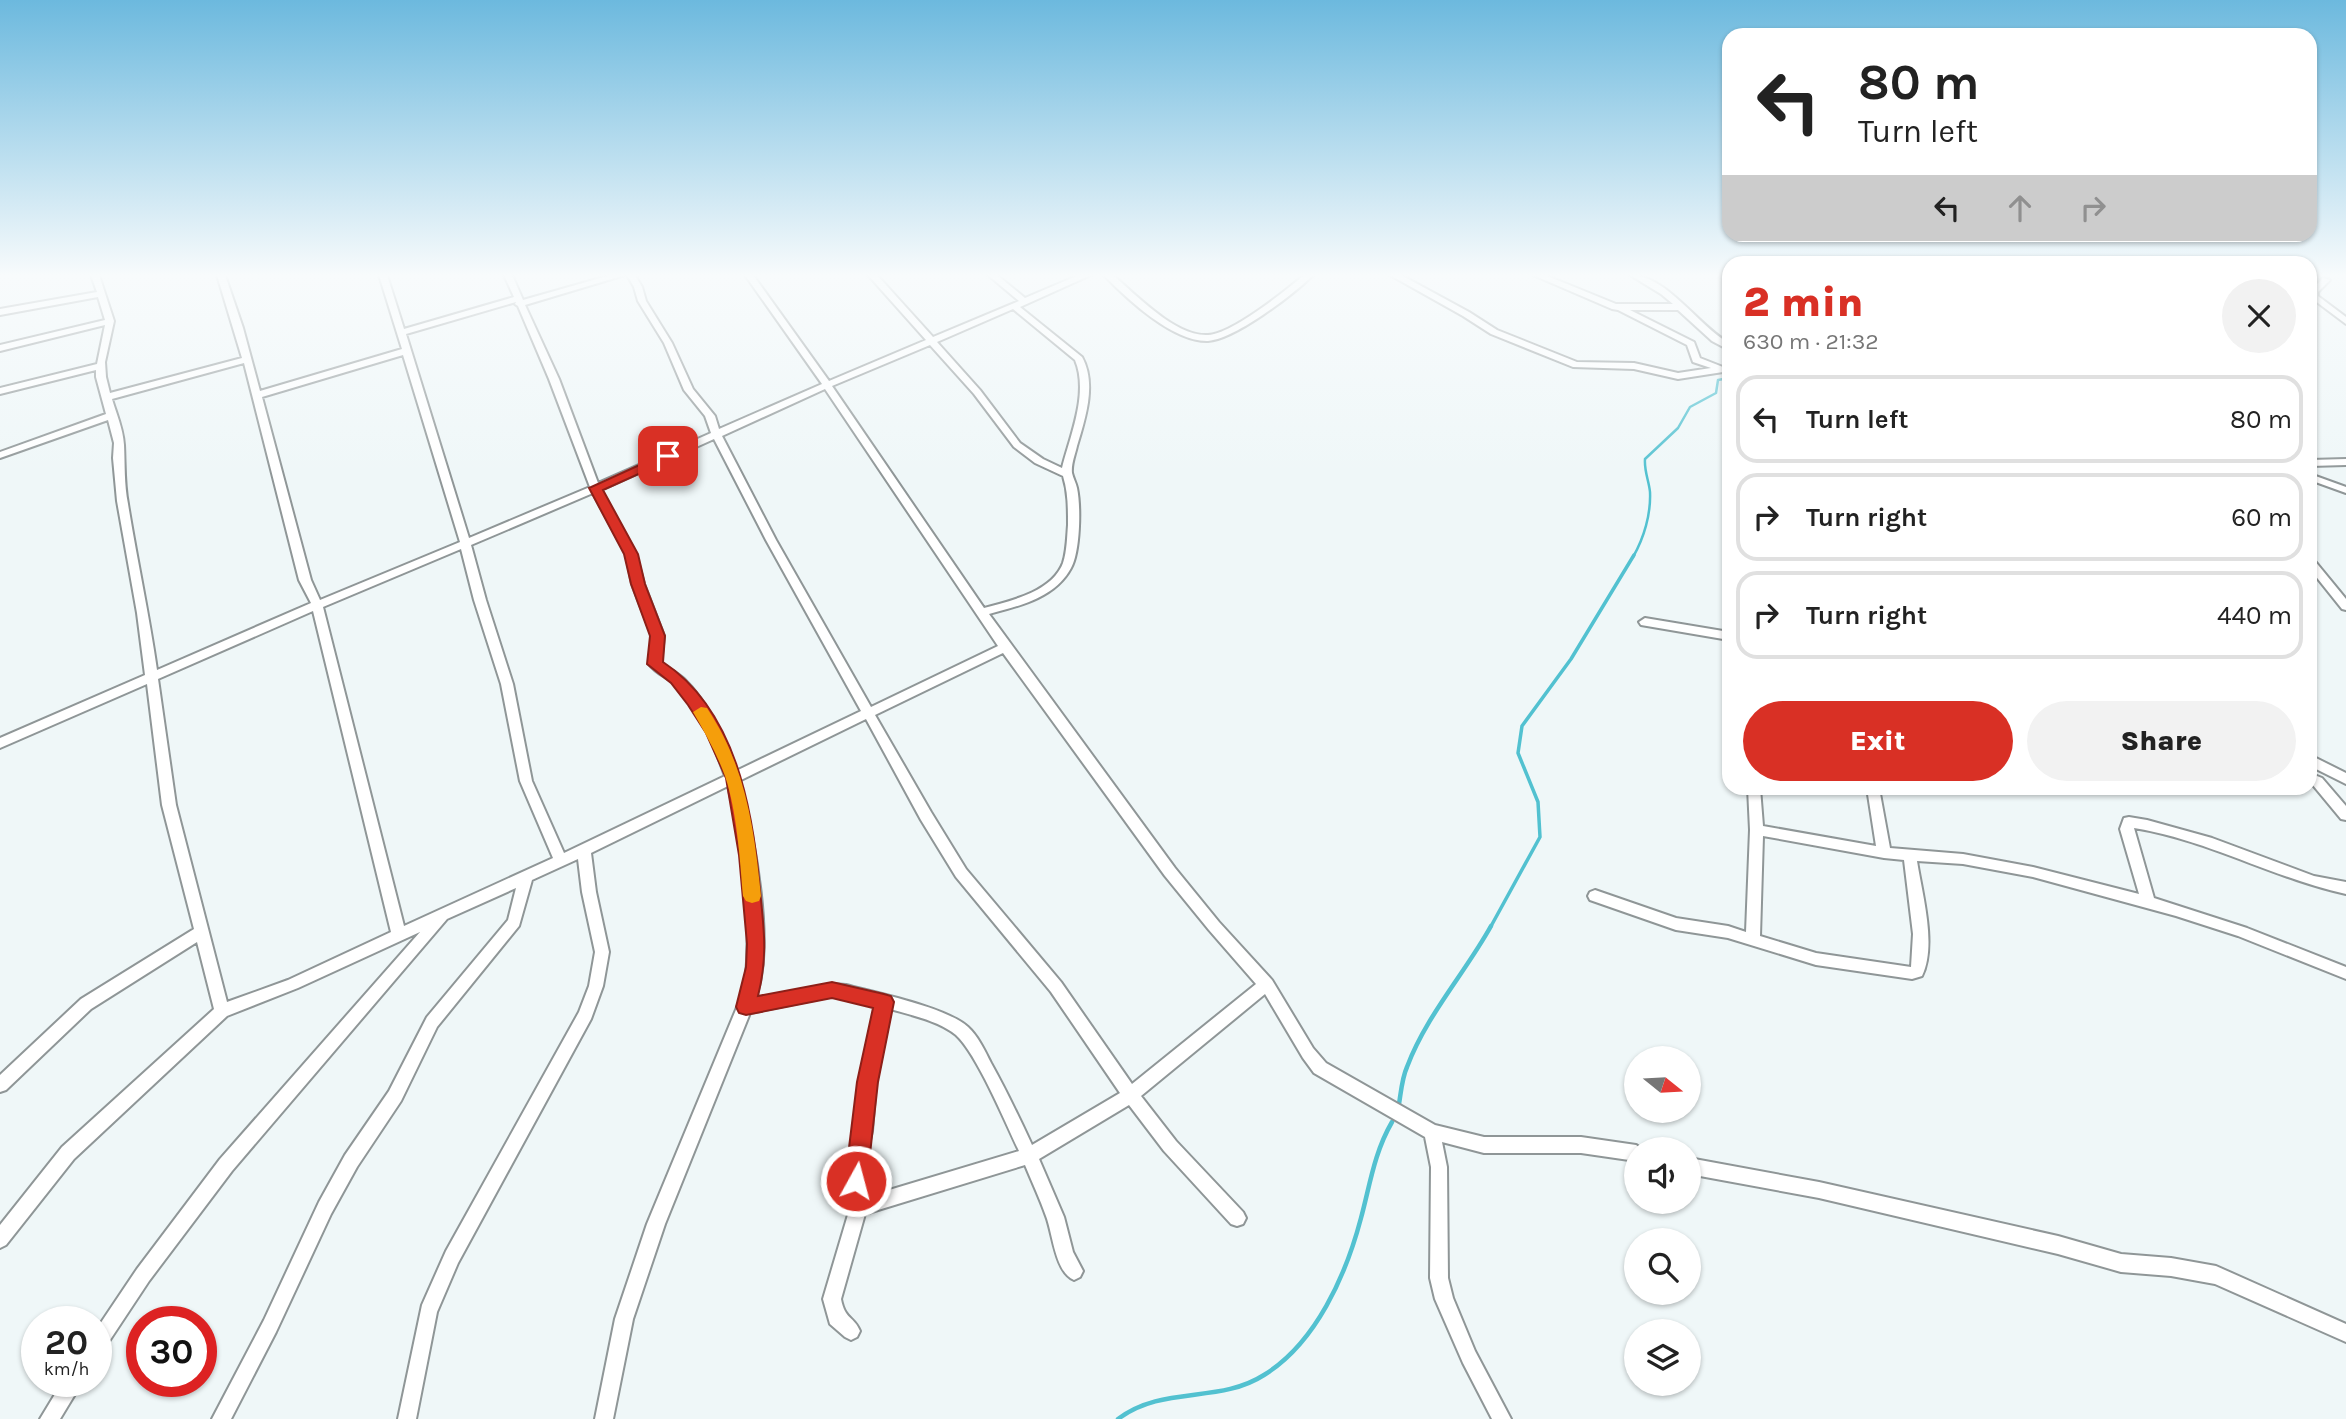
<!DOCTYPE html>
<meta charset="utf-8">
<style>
:root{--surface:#fff;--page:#f2f2f2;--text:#222;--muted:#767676;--line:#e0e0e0;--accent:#d93025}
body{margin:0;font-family:Karla,sans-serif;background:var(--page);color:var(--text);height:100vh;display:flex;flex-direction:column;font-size:26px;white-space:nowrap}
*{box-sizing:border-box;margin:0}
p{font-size:23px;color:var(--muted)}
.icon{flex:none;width:38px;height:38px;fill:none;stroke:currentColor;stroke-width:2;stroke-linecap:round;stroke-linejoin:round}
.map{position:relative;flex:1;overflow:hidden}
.side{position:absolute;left:1722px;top:256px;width:595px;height:539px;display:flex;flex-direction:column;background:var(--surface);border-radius:21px;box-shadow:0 2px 5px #0004}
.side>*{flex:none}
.hud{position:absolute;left:1722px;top:28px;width:595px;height:214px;border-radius:21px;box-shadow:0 2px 5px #0004;background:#fff;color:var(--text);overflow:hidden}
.needle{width:46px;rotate:108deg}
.tools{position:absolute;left:1624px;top:1046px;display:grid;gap:14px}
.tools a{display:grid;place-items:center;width:77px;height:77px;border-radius:50%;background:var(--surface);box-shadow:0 2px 5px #0004;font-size:35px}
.speed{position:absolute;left:21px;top:1306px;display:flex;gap:14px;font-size:35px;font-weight:700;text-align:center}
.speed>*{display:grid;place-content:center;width:91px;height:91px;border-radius:50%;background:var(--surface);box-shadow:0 2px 5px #0004;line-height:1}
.speed small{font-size:18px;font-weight:400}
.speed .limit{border:10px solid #d22;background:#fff;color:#111}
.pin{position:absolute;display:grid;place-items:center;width:60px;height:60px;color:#fff;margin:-30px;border-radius:14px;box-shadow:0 4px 10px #0006}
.me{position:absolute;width:77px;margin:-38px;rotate:7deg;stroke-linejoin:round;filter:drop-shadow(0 0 5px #0008)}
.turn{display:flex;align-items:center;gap:24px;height:147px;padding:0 21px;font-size:32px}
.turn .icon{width:91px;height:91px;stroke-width:2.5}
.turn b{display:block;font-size:49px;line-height:60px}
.lanes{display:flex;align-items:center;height:66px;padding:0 21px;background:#0003;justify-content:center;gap:35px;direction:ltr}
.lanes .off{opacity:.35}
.round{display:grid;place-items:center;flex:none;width:74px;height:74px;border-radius:37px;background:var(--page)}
.summary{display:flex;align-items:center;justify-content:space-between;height:119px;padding:0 21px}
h1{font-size:42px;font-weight:800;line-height:52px;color:var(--accent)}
.cta{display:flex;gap:14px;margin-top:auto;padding:14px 21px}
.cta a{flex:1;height:80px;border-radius:42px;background:var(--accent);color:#fff;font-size:28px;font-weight:800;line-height:80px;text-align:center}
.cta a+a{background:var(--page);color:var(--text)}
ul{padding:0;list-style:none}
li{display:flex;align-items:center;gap:21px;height:88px;margin:0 14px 10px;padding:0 7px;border:4px solid var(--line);border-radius:21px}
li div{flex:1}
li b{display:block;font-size:26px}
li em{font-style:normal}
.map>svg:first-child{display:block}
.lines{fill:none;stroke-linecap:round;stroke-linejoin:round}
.stream-far2{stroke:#52c1d0;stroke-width:2.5}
.stream-far1{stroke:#52c1d0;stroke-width:3.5}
.stream{stroke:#52c1d0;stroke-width:4.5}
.minor-casing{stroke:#8f9697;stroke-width:4}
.minor{fill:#fff;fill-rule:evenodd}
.route{fill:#d93025;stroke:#8d1f18;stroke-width:2}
.slow{fill:#f59e0b}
</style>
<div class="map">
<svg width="2346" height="1419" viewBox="0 0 2346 1419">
<rect width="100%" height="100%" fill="#eff7f8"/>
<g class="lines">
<path class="stream-far2" d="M 1633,557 C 1644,538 1651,514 1650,492 C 1649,481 1644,471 1645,459 L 1678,428 L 1690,407 L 1716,393 L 1718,380 L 1729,378"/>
<path class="stream-far1" d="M 1490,928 L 1540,837 L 1538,802 L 1518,753 L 1522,726 L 1571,659 L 1634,555"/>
<path class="stream" d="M 1399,1104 C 1401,1092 1402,1078 1407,1067 C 1426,1016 1465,973 1491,926
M 1118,1419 C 1163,1385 1219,1404 1264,1375 C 1316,1343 1346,1275 1361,1218 C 1370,1185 1374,1153 1392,1122"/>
<g class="minor-casing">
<path id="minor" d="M 91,275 L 99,275 L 114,321 L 105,362 L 106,377 L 110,393 L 242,358 L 217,275 L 225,275 L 243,328 L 260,391 L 402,349 L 379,275 L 387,275 L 404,329 L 514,297 L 504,275 L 512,275 L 523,300 L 611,275 L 625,275 L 525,305 L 559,379 L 598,483 L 711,433 L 705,416 L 684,390 L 664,343 L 638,301 L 634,287 L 627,275 L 635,275 L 642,287 L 646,301 L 672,343 L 693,389 L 715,416 L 719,429 L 822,384 L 745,275 L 753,275 L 829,381 L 926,340 L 868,275 L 877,275 L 933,337 L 1019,301 L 988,275 L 997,275 L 1025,298 L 1079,275 L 1091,275 L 1020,307 L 1082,357 C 1097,384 1085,419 1077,446 C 1075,455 1071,464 1072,473 C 1073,478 1076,483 1077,488 C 1081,507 1080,552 1071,568 C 1055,598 1019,606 989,614 L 1175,868 L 1219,922 L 1272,980 L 1313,1048 L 1326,1063 L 1435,1125 L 1484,1137 L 1581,1137 L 1636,1145 L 1643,1150 L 1636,1150 L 1636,1161 L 1581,1153 L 1484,1153 L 1442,1142 L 1447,1167 L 1448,1278 L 1453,1298 L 1475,1351 L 1511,1419 L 1492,1419 L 1463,1363 L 1435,1299 L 1430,1278 L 1431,1167 L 1425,1137 L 1314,1073 L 1303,1058 L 1265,994 L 1141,1096 L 1176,1141 L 1243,1212 L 1246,1218 L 1243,1224 L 1237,1226 L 1231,1224 L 1164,1151 L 1129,1105 L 1039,1159 L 1064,1217 L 1073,1252 L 1083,1271 L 1080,1277 L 1074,1280 C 1055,1272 1053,1234 1046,1216 C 1040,1199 1032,1182 1025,1165 L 865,1214 L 841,1299 C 845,1320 854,1316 860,1331 L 857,1337 L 851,1340 L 845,1337 L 830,1324 L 823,1299 L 850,1208 L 849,1162 L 856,1131 L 860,1082 L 876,1006 L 846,997 L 833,996 L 750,1013 L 665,1224 L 633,1319 L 613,1419 L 595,1419 L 615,1319 L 647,1224 L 745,988 C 752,920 745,853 728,786 L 591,853 L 596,892 L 609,952 L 603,986 L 591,1019 L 458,1263 L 437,1312 L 416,1419 L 398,1419 L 422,1305 L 446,1251 L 579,1012 L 589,986 L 595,952 L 582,892 L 578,859 L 532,880 L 519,926 L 437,1027 L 401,1101 L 357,1167 L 331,1214 L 276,1332 L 231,1419 L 212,1419 L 264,1320 L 319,1202 L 345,1155 L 389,1091 L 427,1017 L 508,920 L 516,888 L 447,919 L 232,1171 L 149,1281 L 102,1352 L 96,1355 L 96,1330 L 137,1269 L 220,1159 L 420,932 L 298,988 L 227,1016 L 74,1159 L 6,1245 L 0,1248 L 0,1225 L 62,1147 L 214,1009 L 197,942 L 91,1009 L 6,1090 L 0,1092 L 0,1075 L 81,999 L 194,929 L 162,805 L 147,684 L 0,748 L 0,738 L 145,675 L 137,613 L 117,501 L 113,458 L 114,443 L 108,420 L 0,458 L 0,452 L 106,414 L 96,377 L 96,370 L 0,394 L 0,388 L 97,364 L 105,325 L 0,351 L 0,345 L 105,320 L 98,297 L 0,315 L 0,309 L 97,292 ZM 516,302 L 515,304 L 518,306 L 549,379 L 590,487 L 469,538 L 406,334 ZM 1013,309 L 1075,360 C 1089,393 1070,436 1062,468 L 1043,459 L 1020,443 L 980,390 L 937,342 ZM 930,345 L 974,394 L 1014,447 L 1035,463 L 1063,476 C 1068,492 1068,507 1068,525 C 1067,537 1067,551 1063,563 C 1052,592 1010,601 984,608 L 832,386 ZM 403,355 L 460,542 L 320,600 L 311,580 L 262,397 ZM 244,363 L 299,580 L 311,603 L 157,670 C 149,614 137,560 128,504 C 124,484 125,464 124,445 C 123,428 116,413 112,399 ZM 825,389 L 998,646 L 871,707 L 776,540 L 722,436 ZM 714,439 L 766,540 L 861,711 L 736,771 C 724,739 709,703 684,679 C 677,672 668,669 661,663 L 664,636 L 644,584 L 636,554 L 601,490 ZM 593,493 L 626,554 L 632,584 L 652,636 L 649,664 C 657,675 670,678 679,688 C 701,714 714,745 725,776 L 564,853 L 532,781 L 513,684 L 486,600 L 471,545 ZM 461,549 L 474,600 L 501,684 L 520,781 L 553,858 L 404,926 L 323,607 ZM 313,611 L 391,932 L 288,980 L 227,1002 L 176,805 L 158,679 ZM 1003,653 L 1165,876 L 1209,930 L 1256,984 L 1132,1084 L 1061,982 L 966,869 L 931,812 L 875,715 ZM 866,719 L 921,820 L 956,877 L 1051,992 L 1120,1093 L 1032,1145 C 1019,1117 1006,1090 991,1063 C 985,1051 978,1036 968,1027 C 946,1007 876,993 846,985 L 833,984 L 755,999 C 776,946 754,835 739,781 ZM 890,1009 C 911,1015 939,1021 956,1035 C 977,1054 1006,1124 1019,1151 L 866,1197 L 865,1162 L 872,1131 L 876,1082 Z
M 1104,275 L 1113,275 C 1136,295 1176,337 1208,335 C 1232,334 1285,291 1304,275 L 1313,275 C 1293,295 1235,339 1208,341 C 1173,342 1127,299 1104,275 Z
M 1390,275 L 1401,275 L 1469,312 L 1497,330 L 1577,362 L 1634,363 L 1678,373 L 1711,368 L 1693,362 L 1687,345 L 1618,310 L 1612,309 L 1533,275 L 1545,275 L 1616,304 L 1673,304 L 1661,294 L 1630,275 C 1667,275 1698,326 1729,343 L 1729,350 L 1712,341 L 1678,310 L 1630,310 L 1694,342 L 1700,358 L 1728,369 L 1723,372 L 1678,379 L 1634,369 L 1573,367 L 1491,334 L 1463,316 Z
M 2323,278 L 2330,280 L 2318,292 L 2318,296 L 2346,317 L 2346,324 L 2310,297 L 2310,291 Z
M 2346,459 L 2346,465 L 2310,466 L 2310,460 Z
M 2310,474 L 2346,487 L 2346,493 L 2310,480 Z
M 2310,559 L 2314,560 L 2346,599 L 2346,610 L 2342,609 L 2310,569 Z
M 1645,618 L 1729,632 L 1729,640 L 1641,625 L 1639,622 Z
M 2310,755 L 2346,773 L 2346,784 L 2310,766 Z
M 2317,776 L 2322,778 L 2346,806 L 2346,820 L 2341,819 L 2312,784 L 2311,781 L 2312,778 Z
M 1748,788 L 1760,788 L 1763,826 L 1876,846 L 1867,788 L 1879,788 L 1890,848 L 1963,854 L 2033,867 L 2139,894 L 2120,829 L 2124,818 L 2129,817 L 2147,820 L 2212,838 L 2314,876 L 2346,882 L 2346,894 C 2273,878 2208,840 2134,828 L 2154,898 L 2247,928 L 2346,967 L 2346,979 L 2238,936 L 2176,916 L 2033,877 L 1963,864 L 1917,861 C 1922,894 1937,945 1922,976 L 1912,979 L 1816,965 L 1728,938 L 1676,930 L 1590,900 L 1588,896 L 1590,892 L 1595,890 L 1676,918 L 1728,926 L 1746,932 L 1750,830 ZM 1763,836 L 1884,858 L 1904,860 L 1913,934 L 1911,967 L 1816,953 L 1760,936 Z
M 1689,1158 L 1819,1182 L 2058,1236 L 2121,1254 L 2171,1258 L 2216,1266 L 2346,1324 L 2346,1342 L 2215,1284 L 2171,1276 L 2121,1272 L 2058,1254 L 1819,1198 L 1689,1174 Z
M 63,1381 L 83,1381 L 60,1419 L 40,1419 Z"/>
</g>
<use href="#minor" class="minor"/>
</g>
<linearGradient id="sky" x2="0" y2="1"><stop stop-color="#6cb9de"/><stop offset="0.58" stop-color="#f8fbfc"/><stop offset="1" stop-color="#f8fbfc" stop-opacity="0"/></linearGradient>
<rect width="2346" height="474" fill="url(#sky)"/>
<path class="route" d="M 668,452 L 674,456 L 672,459 L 603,490 L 638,554 L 645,584 L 665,636 L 663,662 C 736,710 753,810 760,890 C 764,930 768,956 758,996 L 832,982 L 884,994 L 891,996 L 894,1002 L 878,1082 L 867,1181 L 864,1189 L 856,1192 L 848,1189 L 845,1181 L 857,1082 L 873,1008 L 832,998 L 746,1015 L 739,1013 L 736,1007 L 746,967 L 747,944 L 739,855 L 726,778 L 706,733 L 688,705 L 671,683 L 647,664 L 650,636 L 631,584 L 624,554 L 589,488 Z"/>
<path class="slow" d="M 701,707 L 707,708 C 746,767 754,827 761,896 L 759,901 L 752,903 L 746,901 L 743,896 C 740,859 737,812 725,776 C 717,754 705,733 693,712 Z"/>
</svg>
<div class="tools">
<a><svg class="needle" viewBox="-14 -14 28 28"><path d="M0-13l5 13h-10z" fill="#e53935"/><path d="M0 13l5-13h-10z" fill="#767676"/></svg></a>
<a><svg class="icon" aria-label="sound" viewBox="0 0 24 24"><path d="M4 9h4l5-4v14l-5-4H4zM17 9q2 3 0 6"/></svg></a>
<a><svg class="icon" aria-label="search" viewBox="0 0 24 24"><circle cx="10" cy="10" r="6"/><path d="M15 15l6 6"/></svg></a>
<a><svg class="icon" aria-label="layers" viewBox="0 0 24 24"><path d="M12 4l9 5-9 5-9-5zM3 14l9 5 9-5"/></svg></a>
</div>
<div class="speed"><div>20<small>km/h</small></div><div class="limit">30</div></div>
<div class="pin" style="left:668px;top:456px;background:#d93025"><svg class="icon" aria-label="arrive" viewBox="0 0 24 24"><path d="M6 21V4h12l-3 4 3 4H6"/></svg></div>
<svg class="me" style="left:856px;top:1181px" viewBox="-20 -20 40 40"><circle r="17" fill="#d93025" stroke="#fff" stroke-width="3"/><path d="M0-11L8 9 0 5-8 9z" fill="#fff"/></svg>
<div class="hud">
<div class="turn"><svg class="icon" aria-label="left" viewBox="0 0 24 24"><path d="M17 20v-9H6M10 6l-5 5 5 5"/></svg><div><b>80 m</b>Turn left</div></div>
<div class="lanes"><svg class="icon" aria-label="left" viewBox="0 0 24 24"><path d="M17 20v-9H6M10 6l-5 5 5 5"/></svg><svg class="icon off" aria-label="ahead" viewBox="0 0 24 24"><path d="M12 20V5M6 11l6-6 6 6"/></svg><svg class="icon off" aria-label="right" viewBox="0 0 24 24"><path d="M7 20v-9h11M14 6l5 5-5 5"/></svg></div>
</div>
<section class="side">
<div class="summary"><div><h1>2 min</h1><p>630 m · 21:32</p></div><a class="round"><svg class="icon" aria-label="close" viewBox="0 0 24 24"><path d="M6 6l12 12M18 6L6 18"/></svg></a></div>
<ul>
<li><svg class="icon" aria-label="left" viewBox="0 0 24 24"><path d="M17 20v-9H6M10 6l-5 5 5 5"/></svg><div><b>Turn left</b></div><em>80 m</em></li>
<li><svg class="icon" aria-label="right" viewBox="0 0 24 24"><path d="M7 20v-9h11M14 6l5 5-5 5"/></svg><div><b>Turn right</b></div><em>60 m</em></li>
<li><svg class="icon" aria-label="right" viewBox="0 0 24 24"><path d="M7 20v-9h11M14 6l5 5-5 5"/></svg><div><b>Turn right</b></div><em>440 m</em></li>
</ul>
<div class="cta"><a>Exit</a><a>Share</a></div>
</section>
</div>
